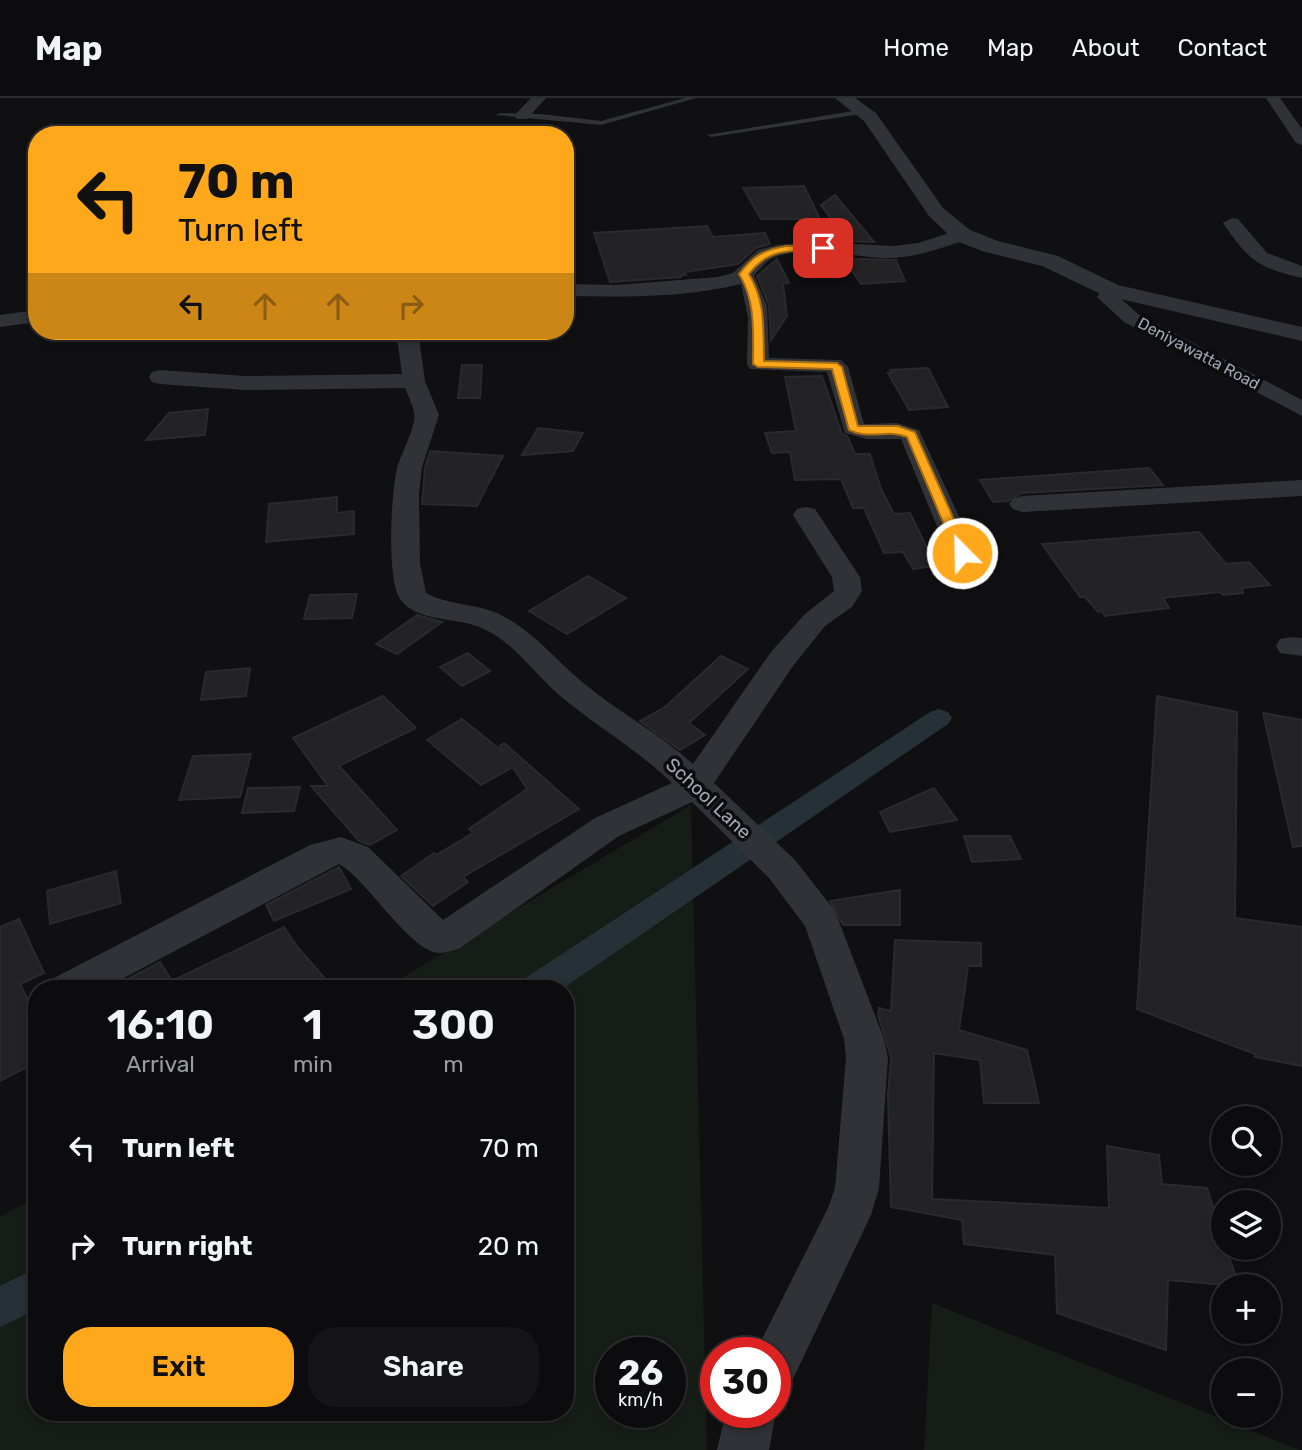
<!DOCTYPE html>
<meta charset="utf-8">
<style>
:root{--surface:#0c0c0e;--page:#151517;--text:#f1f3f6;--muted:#9a9b9e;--line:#2c2c2e;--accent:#ffa81c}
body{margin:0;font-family:Rubik,sans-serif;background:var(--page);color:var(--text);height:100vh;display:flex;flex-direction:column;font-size:26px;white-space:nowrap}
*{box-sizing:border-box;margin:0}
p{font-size:23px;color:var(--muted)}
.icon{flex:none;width:38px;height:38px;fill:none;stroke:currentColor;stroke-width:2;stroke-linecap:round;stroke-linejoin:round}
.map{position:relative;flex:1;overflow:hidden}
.details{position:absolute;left:28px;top:882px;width:546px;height:441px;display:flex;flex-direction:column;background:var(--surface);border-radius:28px;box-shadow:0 4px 10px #0003,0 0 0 2px var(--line)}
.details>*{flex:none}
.banner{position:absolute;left:28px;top:28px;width:546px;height:214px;border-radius:28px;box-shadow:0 4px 10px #0003,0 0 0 2px var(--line);background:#ffa81c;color:#111;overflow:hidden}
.buttons{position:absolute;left:1211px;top:1008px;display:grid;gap:14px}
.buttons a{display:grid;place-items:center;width:70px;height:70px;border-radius:50%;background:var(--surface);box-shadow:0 4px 10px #0003,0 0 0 2px var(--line);font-size:35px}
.speed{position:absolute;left:595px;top:1239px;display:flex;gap:14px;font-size:35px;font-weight:700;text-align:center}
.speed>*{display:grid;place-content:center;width:91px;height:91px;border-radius:50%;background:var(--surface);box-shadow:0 4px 10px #0003,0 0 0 2px var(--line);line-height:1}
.speed small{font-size:18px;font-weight:400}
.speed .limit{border:10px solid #d22;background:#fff;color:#111}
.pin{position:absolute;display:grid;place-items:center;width:60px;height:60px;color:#fff;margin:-30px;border-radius:14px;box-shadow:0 4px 10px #0006}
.me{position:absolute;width:77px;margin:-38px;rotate:337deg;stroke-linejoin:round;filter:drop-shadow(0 0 5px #0008)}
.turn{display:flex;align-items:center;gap:24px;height:147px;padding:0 35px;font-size:32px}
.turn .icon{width:91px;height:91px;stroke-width:2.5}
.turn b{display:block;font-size:49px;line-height:60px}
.lanes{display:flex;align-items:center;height:66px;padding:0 35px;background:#0003;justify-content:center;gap:35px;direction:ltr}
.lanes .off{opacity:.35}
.eta{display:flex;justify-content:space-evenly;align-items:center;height:119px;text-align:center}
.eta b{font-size:42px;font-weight:600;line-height:49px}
.cta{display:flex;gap:14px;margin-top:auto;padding:14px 35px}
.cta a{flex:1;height:80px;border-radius:28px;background:var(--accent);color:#111;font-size:28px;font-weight:600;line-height:80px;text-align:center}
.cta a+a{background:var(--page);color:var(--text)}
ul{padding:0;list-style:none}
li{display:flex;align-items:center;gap:21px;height:98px;padding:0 35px}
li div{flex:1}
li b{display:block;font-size:26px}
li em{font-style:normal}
header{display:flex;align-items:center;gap:42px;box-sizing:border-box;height:98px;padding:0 35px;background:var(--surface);border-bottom:2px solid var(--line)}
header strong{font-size:33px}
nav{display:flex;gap:38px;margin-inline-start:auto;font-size:24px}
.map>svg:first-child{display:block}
.green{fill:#161d17;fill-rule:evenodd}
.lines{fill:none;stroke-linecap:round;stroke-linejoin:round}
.canal{fill:#263037;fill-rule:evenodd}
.building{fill:#232326;stroke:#2a2a2e;stroke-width:2}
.service{fill:#313237;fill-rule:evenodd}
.minor{fill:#313237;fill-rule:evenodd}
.tertiary{fill:#313237;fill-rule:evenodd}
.route{fill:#ffa81c;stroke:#a66d12;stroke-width:2}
.labels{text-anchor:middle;stroke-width:7;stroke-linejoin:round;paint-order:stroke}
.far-street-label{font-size:16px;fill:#a0a7b5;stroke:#0b0c0d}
.street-label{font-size:19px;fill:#a0a7b5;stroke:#0b0c0d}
</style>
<header>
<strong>Map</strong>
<nav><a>Home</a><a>Map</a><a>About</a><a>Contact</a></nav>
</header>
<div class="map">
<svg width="1302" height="1352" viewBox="0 0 1302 1352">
<rect width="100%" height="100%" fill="#101012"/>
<path class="green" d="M 691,707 L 707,1352 L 0,1352 L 0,1119 L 37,1098 L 37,1314 L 565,1314 L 565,891 L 383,891 ZM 611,1255 L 670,1255 L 670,1314 L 611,1314 Z
M 932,1205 L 1300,1352 L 924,1352 Z"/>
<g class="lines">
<path class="canal" d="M 939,611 L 948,614 L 952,620 L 948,626 L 562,891 L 520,891 L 524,881 L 930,614 Z
M 37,1170 L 37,1211 L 0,1229 L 0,1188 Z"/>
</g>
<path class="building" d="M 804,88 L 820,121 L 761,121 L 743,90 Z
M 835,97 L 874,144 L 847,143 L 821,107 Z
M 707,128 L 713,139 L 765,135 L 770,146 L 756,150 L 738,166 L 685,174 L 686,177 L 681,177 L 681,179 L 610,184 L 594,135 Z
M 777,161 L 789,185 L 783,186 L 787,218 L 771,242 L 769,207 L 757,178 Z
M 860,161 L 896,162 L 905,183 L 861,186 L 845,162 Z
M 462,267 L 482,267 L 480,300 L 458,300 Z
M 928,270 L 948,309 L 909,312 L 888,275 L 892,275 L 890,272 Z
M 822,278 L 842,336 L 847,338 L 855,356 L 870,356 L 881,391 L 894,416 L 910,415 L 936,468 L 913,471 L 903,454 L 884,455 L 864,410 L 853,410 L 841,381 L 795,382 L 790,354 L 772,355 L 765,335 L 796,333 L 785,279 Z
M 208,311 L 205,337 L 146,342 L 169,315 Z
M 538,330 L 583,335 L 573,353 L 522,357 Z
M 430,353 L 503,358 L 477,408 L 422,406 L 425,370 Z
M 1149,370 L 1163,387 L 1022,395 L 1008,403 L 993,404 L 980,382 Z
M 337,399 L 337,415 L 354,413 L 354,436 L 266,444 L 269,406 Z
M 1199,434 L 1226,466 L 1249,464 L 1270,487 L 1242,490 L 1243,495 L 1223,497 L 1220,494 L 1163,500 L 1169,510 L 1105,518 L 1102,513 L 1098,514 L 1085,499 L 1080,499 L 1042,446 Z
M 588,478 L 626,500 L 567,536 L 529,513 Z
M 357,496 L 352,520 L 304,521 L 310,497 Z
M 417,517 L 442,524 L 397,556 L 376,546 Z
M 468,555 L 490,573 L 462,588 L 440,569 Z
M 721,558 L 748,571 L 689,625 L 705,637 L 680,652 L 640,623 L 665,609 Z
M 250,570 L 246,598 L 201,602 L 206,574 Z
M 383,598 L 416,630 L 339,668 L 397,732 L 370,747 L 359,743 L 311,688 L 328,688 L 293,640 Z
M 1157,598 L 1237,614 L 1235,820 L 1302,829 L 1302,968 L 1255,959 L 1255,956 L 1137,911 Z
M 1263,615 L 1302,622 L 1302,748 L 1293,749 Z
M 462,621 L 503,654 L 500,648 L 504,645 L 579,711 L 463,779 L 468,784 L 433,808 L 401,778 L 434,755 L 436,757 L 473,735 L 469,731 L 527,691 L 513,669 L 481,687 L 427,642 Z
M 251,656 L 240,699 L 179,702 L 193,658 Z
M 300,689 L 294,713 L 242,715 L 248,690 Z
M 934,690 L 957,722 L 890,734 L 880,714 Z
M 964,738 L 1010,738 L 1021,761 L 972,764 Z
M 339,769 L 351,791 L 274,823 L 266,807 Z
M 116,773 L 121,805 L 50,826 L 47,793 Z
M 900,792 L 900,827 L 843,827 L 830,803 Z
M 19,821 L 44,875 L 20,886 L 37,920 L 37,964 L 0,983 L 0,829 Z
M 284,829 L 295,846 L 334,891 L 263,891 L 258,884 L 244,891 L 109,891 L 160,864 L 172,883 Z
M 895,842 L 981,845 L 981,868 L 968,868 L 959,932 L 1027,952 L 1039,1005 L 984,1005 L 980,962 L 934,955 L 932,1101 L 1109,1110 L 1107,1048 L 1159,1057 L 1162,1086 L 1207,1090 L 1223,1141 L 1223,1150 L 1226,1150 L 1239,1188 L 1168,1182 L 1166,1252 L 1057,1215 L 1055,1157 L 964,1146 L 962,1122 L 891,1109 L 888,997 L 891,959 L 878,917 L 879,910 L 891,913 Z"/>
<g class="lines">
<path class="service" d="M 685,0 L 696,0 L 601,27 L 496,17 L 500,15 L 541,16 L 601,23 Z
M 865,11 L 868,15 L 711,39 L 707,37 Z"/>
<path class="minor" d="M 531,0 L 546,0 L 527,21 L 517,21 L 514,18 Z
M 1266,0 L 1280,0 L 1302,31 L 1302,47 L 1296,45 Z
M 1232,120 L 1238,121 L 1267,155 L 1302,168 L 1302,180 C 1257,169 1249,163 1223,125 Z
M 962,131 L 969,133 L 971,137 L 969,141 C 945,149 920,158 894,160 C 859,161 808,146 775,159 C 766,162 761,171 754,177 L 767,208 L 769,260 L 841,262 L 848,269 L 864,326 L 897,325 L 919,332 L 976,455 L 972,461 L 962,463 L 952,461 L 948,455 L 901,341 L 867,341 L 845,335 L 827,274 L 750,271 L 747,266 L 748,219 L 741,186 C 685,200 622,199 565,198 L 565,186 L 617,187 L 718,179 L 733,175 L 758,152 L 777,147 L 813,144 L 894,148 L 918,145 Z
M 1111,186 L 1118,188 L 1121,192 L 1118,198 L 1138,216 L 1302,302 L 1302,318 L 1124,224 L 1097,199 L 1104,188 Z
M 37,212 L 37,224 L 0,229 L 0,217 Z
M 396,233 L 418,233 L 425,283 L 439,317 L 422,369 L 419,396 L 420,465 L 426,495 C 449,508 479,505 503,518 C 534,535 554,560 581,583 C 616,613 658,634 693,666 L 771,554 L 805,516 L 834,493 L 832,479 L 793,417 L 797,411 L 806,409 L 815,411 L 860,479 L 862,493 L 852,509 L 825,528 L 793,568 L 714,685 L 795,762 L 835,813 L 884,941 L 888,960 L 879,1090 L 871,1117 L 792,1283 L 775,1291 L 775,1255 L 755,1255 L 828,1110 L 835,1090 L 846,960 L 844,941 L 805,828 L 769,780 L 692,704 L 619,738 L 460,850 C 454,852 446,855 439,855 C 408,852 368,782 339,766 L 103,891 L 49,891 L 54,880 L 310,747 L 341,739 L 368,749 L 443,822 L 595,720 L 672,685 C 638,652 596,628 559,597 C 533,575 513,542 479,529 C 453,518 406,525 396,492 C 388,463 391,399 397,370 C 401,356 417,327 414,315 C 413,307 408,298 405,290 L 245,292 L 160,286 L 152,284 L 149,279 L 152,274 L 160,272 L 245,278 L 402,276 Z
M 1302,382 L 1302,398 L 1022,414 L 1013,411 L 1009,406 L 1013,401 L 1022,398 Z
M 1291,539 L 1302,540 L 1302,558 L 1280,555 L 1276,548 L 1280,541 Z
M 775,1311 L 776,1314 L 769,1352 L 717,1352 L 726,1314 L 775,1314 Z"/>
<path class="tertiary" d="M 835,0 L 855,0 L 876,15 L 943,110 L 970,132 L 998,143 L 1058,158 L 1118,187 L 1302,229 L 1302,243 L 1103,197 L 1042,168 L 982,153 L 954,142 L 929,118 L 864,23 Z"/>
</g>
<path class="route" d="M 786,148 L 823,148 L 827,150 L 823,153 C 791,153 770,149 749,176 C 766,204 763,231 764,263 L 837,265 L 842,269 L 858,328 L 898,328 L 915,334 L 969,455 L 967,458 L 962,459 L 956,455 L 907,339 C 888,331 868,342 849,332 L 832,271 L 758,269 L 753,266 C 753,234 756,204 739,176 C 753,157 764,152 786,148 Z"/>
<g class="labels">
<g class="far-street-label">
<text transform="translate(1199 255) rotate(28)" y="6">Deniyawatta Road</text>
</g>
<g class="street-label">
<text transform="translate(709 700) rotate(43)" y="7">School Lane</text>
</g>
</g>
</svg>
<div class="buttons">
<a><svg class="icon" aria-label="search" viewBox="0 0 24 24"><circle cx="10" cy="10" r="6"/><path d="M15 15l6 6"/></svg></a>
<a><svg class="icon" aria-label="layers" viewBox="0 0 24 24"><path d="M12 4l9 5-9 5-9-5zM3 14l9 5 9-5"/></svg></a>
<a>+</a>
<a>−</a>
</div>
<div class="speed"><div>26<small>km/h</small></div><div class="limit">30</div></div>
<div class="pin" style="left:823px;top:150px;background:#d93025"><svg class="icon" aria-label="arrive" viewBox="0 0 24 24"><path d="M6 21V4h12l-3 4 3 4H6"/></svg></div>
<svg class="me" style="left:962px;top:455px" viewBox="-20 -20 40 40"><circle r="17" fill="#ffa81c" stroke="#fff" stroke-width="3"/><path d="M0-11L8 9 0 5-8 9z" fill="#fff"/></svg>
<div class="banner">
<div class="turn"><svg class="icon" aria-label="left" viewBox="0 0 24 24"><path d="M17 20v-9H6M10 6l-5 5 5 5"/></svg><div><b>70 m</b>Turn left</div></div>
<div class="lanes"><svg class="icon" aria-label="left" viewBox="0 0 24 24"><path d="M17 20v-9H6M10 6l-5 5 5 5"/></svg><svg class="icon off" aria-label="ahead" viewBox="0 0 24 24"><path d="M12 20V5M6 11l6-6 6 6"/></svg><svg class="icon off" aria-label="ahead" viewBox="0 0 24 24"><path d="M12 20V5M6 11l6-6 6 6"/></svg><svg class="icon off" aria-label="right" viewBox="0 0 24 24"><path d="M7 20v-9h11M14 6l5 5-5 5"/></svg></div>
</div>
<section class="details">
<div class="eta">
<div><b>16:10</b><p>Arrival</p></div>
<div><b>1</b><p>min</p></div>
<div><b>300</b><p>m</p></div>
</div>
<ul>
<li><svg class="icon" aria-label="left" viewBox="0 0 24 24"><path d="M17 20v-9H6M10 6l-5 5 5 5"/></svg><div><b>Turn left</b></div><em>70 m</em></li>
<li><svg class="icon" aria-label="right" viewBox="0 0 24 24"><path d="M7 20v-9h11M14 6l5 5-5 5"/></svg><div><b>Turn right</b></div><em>20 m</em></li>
</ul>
<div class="cta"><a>Exit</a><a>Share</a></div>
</section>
</div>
